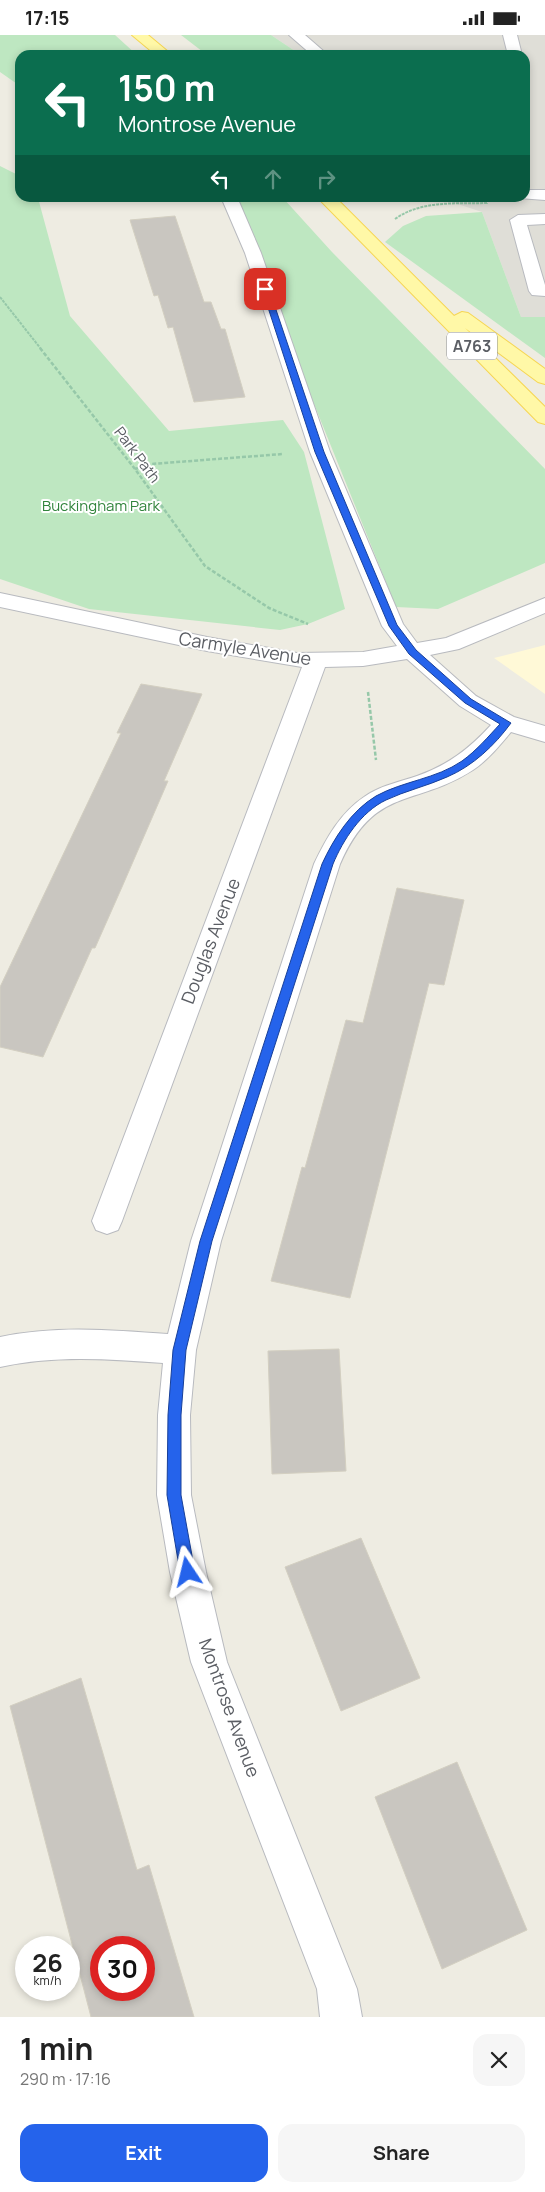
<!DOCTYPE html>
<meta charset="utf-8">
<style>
:root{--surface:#fff;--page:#f6f6f6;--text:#222;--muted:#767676;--accent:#2563eb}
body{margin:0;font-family:Manrope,sans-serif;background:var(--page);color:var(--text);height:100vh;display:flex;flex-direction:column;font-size:19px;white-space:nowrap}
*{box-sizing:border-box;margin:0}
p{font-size:16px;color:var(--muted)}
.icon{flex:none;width:28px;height:28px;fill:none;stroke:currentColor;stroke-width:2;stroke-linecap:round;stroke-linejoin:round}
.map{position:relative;height:1982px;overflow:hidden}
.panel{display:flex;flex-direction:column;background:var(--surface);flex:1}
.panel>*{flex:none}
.top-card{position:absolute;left:15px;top:15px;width:515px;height:152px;border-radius:15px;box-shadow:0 2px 8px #0003;background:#0b6e4f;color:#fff;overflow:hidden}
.speed{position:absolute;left:15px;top:1901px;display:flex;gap:10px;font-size:25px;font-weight:700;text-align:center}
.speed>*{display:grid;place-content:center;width:65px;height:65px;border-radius:50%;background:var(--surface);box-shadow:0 2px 8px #0003;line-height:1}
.speed small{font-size:12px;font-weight:400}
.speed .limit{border:8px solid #d22;background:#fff;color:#111}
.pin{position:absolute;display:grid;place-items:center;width:42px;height:42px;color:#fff;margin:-21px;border-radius:10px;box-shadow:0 2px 8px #0006}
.me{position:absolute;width:55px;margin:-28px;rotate:350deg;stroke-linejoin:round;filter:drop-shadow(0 0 4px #0008)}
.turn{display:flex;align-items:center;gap:18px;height:105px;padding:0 20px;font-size:22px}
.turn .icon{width:65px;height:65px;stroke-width:2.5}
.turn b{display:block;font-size:35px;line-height:42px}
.lanes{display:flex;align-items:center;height:48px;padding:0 20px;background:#0003;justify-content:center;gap:25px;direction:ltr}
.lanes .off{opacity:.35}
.round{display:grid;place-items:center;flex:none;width:52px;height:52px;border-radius:15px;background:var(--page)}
.summary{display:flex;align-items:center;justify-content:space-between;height:85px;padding:0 20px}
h1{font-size:30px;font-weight:700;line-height:38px}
.action{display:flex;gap:10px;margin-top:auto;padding:10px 20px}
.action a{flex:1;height:58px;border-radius:15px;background:var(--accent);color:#fff;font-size:20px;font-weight:700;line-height:58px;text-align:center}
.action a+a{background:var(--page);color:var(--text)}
.status{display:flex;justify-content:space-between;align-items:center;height:35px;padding:0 25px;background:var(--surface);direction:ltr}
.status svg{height:14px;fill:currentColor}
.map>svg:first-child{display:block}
.commercial{fill:#fff9d7}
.industrial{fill:#dfded7}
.green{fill:#bee7c1}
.building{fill:#c9c6c0;stroke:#d3cfc1;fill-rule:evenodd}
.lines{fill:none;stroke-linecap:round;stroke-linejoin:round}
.minor-casing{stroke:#b8babf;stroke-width:2}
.major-casing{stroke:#f6d654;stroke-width:2}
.path-far1{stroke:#96c8a9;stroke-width:2;stroke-dasharray:3 1;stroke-linecap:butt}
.path{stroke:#96c8a9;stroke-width:2.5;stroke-dasharray:4 2;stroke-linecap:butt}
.minor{fill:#fff;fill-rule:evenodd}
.major{fill:#fff8a7;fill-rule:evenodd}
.route{fill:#2563eb;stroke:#184099}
.labels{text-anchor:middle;stroke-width:4;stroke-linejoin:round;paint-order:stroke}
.far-street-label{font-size:15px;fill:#5b5e64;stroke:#fff}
.far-park-label{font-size:15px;fill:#31843c;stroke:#fff}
.shield{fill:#fff;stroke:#8c8e92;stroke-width:1}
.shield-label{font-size:16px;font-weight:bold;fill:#5b5e64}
.street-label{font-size:18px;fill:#5b5e64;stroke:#fff}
</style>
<div class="status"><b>17:15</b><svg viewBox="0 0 49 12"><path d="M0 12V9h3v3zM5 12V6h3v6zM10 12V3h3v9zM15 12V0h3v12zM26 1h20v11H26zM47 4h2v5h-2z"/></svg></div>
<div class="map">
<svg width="545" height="1982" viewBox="0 0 545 1982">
<rect width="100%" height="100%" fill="#eeece2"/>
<path class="commercial" d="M 545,610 L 545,659 L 494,623 Z"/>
<path class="industrial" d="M 271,0 L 545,0 L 545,282 L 521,282 L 482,177 L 439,163 L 525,162 L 525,20 L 301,20 Z"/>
<path class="green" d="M 0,0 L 115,0 L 137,20 L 20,20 L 20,51 L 0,37 Z
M 181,0 L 271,0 L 301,20 L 207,20 Z
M 0,131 L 20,141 L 20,162 L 38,163 L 70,281 L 169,396 L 283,385 L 304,417 L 345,574 L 308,589 L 280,595 L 89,574 L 0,544 Z
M 234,163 L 283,163 L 332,217 L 545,434 L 545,528 L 438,574 L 396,572 L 253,218 Z
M 482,177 L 521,282 L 545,282 L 545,323 L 385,207 L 403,191 L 426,181 Z"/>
<path class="building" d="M 175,181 L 204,267 L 211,267 L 221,294 L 225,294 L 245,362 L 194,367 L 173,292 L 168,293 L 158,260 L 154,261 L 130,185 Z
M 141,649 L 202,659 L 164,746 L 168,746 L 122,852 L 95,913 L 92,913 L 43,1022 L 0,1012 L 0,952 L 121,698 L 117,698 Z
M 397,853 L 464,865 L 444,950 L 429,948 L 350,1263 L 271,1246 L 302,1132 L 305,1133 L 346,985 L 363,988 Z
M 339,1314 L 346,1436 L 272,1439 L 268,1316 Z
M 361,1503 L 420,1643 L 341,1676 L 285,1532 Z
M 81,1643 L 137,1835 L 149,1830 L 194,1982 L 91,1982 L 10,1671 ZM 101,1912 L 144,1912 L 144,1955 L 101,1955 Z
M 457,1727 L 527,1895 L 442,1934 L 375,1762 Z"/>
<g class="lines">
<g class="minor-casing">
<path id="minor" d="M 289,0 L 305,0 L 328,20 L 312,20 Z
M 503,0 L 517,0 L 522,20 L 508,20 Z
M 525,155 L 545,155 L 545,165 L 519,163 L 525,162 Z
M 221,162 L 237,162 L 261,218 L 330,417 L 403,589 L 417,608 L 446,603 L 545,563 L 545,578 L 459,614 L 430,620 L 476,661 L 514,682 L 545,691 L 545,707 L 511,697 C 499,711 488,725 473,735 C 414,773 375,750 340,829 L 221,1206 L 196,1315 L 190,1380 L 191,1460 L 206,1537 L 227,1627 L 357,1954 L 362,1982 L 320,1982 L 317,1954 L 191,1627 L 170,1537 L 157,1460 L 158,1380 L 163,1328 C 107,1324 55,1320 0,1332 L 0,1302 C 56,1290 111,1295 168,1299 L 191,1206 L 314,829 C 326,804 340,778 364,762 C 379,751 399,747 417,741 C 448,730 469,714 491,690 L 460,671 L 407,624 L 363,631 L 325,632 L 122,1186 L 118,1195 L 107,1199 L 96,1195 L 92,1186 L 302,632 L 207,616 L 0,572 L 0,558 L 207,602 L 297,618 L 363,617 L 397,611 L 382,591 L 310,417 L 245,218 Z
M 545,179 L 545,189 L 527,190 L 545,250 L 545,261 L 532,260 L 529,256 L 510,185 L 518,180 Z"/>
</g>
<g class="major-casing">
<path id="major" d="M 132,0 L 148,0 L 172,20 L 156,20 Z
M 317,162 L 335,162 L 454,281 L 462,277 L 468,278 L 545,334 L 545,349 L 538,347 L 465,293 L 545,372 L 545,389 L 538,387 Z"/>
</g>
<path class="path-far1" d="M 395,184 C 422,165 455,169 487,168 L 488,162
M 0,262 L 41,314"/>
<path class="path" d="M 40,313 L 135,434 L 205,531 L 269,573 L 308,589
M 135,434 L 151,429 L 283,419
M 368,657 L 376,725"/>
<use href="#minor" class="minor"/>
<use href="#major" class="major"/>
</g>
<path class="route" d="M 265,252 L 269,254 L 324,417 L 397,590 L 416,615 L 471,664 L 511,688 C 495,710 473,731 447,742 C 427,751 405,756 386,765 C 361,777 343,805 333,829 L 212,1206 L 186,1315 L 181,1380 L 181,1460 L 195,1537 L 193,1542 L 188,1544 L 182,1542 L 180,1537 L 167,1460 L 168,1380 L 173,1315 L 200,1206 L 322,829 C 334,803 351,776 376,761 C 403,746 436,744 462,726 C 476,716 488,702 500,689 L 465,668 L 409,619 L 389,591 L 315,417 L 262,254 Z"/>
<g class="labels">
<g class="far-street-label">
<text transform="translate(137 420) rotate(53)" y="5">Park Path</text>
</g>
<g class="far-park-label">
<text x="101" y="476">Buckingham Park</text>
</g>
<rect class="shield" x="447" y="297.5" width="50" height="27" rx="4"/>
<g class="shield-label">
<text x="472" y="317">A763</text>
</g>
<g class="street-label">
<text transform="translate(245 614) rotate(9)" y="6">Carmyle Avenue</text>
<text transform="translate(211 906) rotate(-69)" y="6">Douglas Avenue</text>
<text transform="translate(229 1673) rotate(70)" y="6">Montrose Avenue</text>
</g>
</g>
</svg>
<div class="speed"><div>26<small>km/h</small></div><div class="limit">30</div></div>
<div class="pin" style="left:265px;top:254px;background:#d93025"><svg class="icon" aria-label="arrive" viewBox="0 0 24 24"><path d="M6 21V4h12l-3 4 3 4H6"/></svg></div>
<svg class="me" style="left:188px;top:1537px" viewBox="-20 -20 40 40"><path d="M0-17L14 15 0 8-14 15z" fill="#2563eb" stroke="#fff" stroke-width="4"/></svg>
<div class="top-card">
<div class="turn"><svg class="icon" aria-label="left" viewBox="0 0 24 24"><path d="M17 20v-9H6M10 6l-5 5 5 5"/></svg><div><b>150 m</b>Montrose Avenue</div></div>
<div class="lanes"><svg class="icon" aria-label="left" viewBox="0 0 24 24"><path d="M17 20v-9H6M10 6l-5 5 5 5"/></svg><svg class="icon off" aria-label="ahead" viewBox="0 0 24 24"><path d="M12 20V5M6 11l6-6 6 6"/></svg><svg class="icon off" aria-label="right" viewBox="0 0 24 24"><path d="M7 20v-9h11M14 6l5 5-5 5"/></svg></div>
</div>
</div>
<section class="panel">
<div class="summary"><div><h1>1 min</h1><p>290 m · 17:16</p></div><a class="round"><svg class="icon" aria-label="close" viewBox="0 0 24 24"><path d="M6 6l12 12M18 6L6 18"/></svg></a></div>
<div class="action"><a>Exit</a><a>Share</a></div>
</section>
